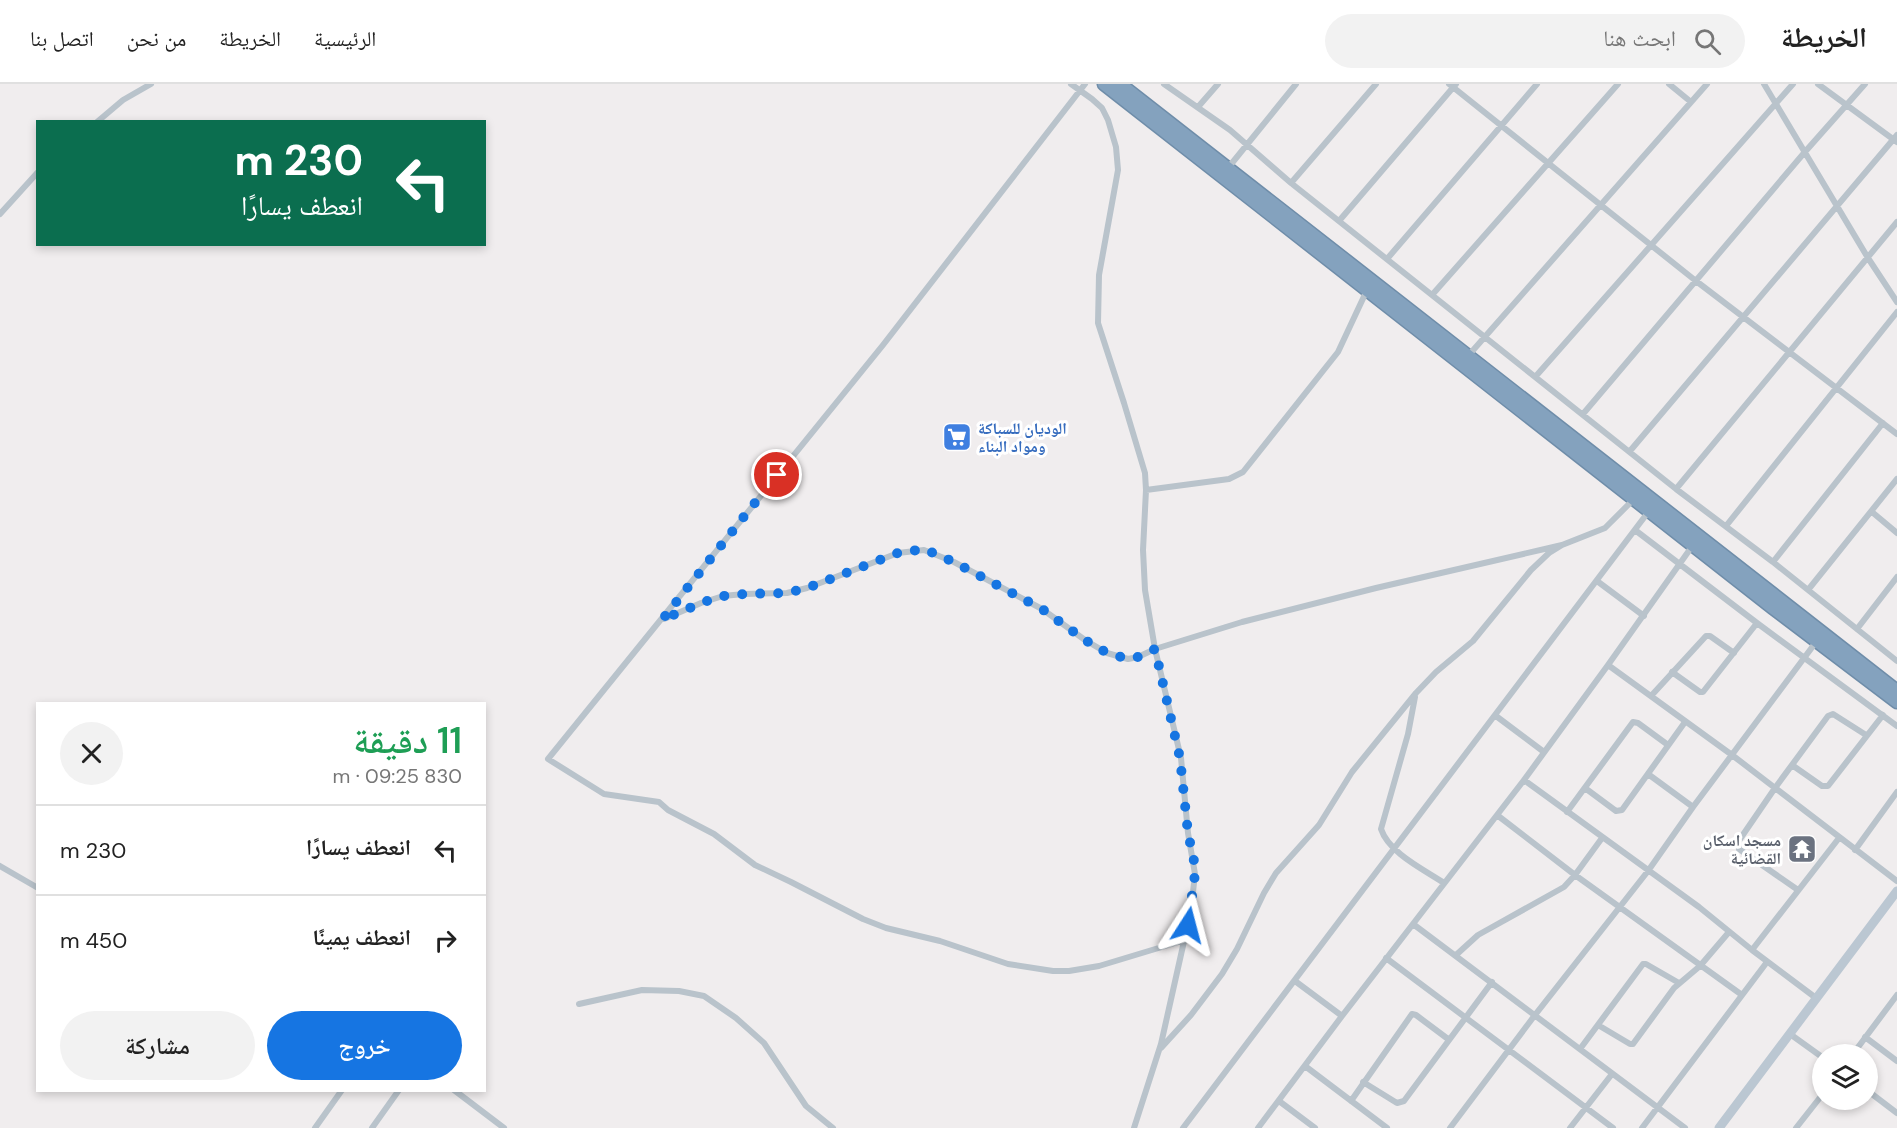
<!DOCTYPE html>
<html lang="ar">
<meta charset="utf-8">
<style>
:root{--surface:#fff;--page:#f2f2f2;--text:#222;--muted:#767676;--line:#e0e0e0;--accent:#1675e2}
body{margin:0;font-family:"DM Sans","Noto Naskh Arabic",sans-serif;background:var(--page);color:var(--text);direction:rtl;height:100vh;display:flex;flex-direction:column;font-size:22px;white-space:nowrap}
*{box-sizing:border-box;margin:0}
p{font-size:20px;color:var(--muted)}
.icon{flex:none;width:33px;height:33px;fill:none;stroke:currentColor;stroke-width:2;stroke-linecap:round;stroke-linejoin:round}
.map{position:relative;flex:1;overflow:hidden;direction:ltr}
.drawer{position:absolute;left:36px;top:618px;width:450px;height:390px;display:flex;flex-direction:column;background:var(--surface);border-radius:0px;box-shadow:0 3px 9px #0003;direction:rtl}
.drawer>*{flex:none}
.top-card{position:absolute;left:36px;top:36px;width:450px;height:126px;border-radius:0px;box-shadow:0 3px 9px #0003;direction:rtl;background:#0b6e4f;color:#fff;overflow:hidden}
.fabs{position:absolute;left:1812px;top:960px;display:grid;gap:12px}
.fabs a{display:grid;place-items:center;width:66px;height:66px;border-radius:50%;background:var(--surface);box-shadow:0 3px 9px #0003;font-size:30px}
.pin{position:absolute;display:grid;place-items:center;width:51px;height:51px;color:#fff;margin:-26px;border:3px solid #fff;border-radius:50%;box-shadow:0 2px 6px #0007}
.me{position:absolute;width:66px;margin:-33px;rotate:9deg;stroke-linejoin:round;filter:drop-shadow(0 0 4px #0008)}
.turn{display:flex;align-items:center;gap:21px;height:126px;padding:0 24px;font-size:27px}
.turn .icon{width:78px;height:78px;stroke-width:2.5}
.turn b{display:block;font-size:42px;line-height:51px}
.round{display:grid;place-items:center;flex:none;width:63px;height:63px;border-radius:32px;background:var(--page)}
.overview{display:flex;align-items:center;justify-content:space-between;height:102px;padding:0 24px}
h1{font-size:36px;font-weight:600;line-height:45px;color:#1e9e55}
.primary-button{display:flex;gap:12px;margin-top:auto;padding:12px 24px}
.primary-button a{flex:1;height:69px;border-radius:36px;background:var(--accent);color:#fff;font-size:24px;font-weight:600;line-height:69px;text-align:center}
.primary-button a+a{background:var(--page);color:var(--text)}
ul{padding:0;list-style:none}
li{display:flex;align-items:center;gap:18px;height:90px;padding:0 24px;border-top:2px solid var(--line)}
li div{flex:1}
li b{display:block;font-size:22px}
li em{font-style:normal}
header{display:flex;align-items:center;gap:36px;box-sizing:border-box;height:84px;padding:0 30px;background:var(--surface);border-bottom:2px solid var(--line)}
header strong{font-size:28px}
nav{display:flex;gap:33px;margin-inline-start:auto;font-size:21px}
.search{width:420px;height:54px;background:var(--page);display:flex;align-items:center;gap:15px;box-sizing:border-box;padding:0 21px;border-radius:33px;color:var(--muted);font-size:22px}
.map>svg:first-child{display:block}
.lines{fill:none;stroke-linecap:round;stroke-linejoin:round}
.highway-casing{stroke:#6f8da9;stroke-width:15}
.street{stroke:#b9c3cb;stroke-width:6}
.secondary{stroke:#bbc7d2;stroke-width:9}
.highway{stroke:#84a2be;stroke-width:12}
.route{stroke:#1675e2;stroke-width:10;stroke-dasharray:0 18}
.labels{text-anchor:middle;stroke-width:6;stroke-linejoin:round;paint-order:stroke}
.shop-label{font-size:16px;font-weight:bold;fill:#366cbe;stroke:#fff;text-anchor:start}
.worship-label{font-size:16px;font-weight:bold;fill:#5b616d;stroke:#fff;text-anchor:end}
</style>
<header>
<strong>الخريطة</strong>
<div class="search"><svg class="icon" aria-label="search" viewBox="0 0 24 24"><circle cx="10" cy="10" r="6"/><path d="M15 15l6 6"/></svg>ابحث هنا</div>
<nav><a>الرئيسية</a><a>الخريطة</a><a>من نحن</a><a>اتصل بنا</a></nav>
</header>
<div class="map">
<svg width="1897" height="1044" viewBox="0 0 1897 1044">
<rect width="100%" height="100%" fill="#f0edee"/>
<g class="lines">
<g class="highway-casing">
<path id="highway" d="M 1104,0 L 1773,524 L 1897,618
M 1120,0 L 1897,607"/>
</g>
<path class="street" d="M 1071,0 L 1092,15 L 1102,24 L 1108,36 L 1116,63 L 1118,86 L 1099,191 L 1098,239 L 1124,319 L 1145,389 L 1146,406 L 1143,466 L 1145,506 L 1155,565 L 1181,674 L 1188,749 L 1195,790 L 1191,826 L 1161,960 L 1134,1044
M 1085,0 L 883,261 L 548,675 L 604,710 L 659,718 L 668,726 L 714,750 L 755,781 L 791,798 L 863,835 L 886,844 L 940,857 L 1008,880 L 1053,887 L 1069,887 L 1099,882 L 1185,856
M 1164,0 L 1230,46 L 1291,99 L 1676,405 L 1773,478 L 1897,577
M 1449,0 L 1696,197 L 1897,350
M 1669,0 L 1691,18
M 1764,0 L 1868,174 L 1897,218
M 1818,0 L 1897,58
M 1198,23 L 1218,0
M 97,38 L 123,16 L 151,0
M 1228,84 L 1296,0
M 1291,99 L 1376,0
M 0,130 L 38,88
M 1339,137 L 1456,0
M 1387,175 L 1537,0
M 1432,211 L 1618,0
M 1468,272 L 1707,0
M 1536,292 L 1793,0
M 1583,330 L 1804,69 L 1865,0
M 1630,367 L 1897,51
M 1676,405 L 1897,138
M 1146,406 L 1229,395 L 1243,388 L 1338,268 L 1367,206
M 1872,428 L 1897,449
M 1726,442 L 1897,228
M 1635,446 L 1757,539 L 1897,642
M 1773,478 L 1883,339
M 1597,497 L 1644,532
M 1808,506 L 1897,395
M 664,535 L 701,519 L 723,512 L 744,510 L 787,509 L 807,504 L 898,469 L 924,466 L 954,478 L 1042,525 L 1085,556 L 1107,569 L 1128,575 L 1138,573 L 1155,565 L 1242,538 L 1376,504 L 1562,461
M 1857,545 L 1897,493
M 1608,581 L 1732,671 L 1897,797
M 1672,588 L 1700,608 L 1703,608 L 1757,539
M 1651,612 L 1706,552 L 1710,552 L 1734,569
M 1415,613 L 1408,650 L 1381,745 C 1389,769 1423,785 1444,799
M 1496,632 L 1544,668
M 1792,681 L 1822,702 L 1828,702 L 1883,631
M 1648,690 L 1693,723
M 1524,696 L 1699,823 L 1752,866 L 1816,914
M 1585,704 L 1616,727 L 1622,726 L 1685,638
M 1567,728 L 1633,638 L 1638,639 L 1668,661
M 1497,731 L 1575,791 L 1742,911
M 1855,766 L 1897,708
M 0,782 L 38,804
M 1798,806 L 1739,765 L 1738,758 L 1775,704 L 1828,632 L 1833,630 L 1866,651
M 1413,840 L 1685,1044
M 1752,866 L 1839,754
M 1456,871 L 1478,851 L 1564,803 L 1575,791 L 1602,754
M 1386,874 L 1613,1044
M 1295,897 L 1342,932
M 579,920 L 642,906 L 679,907 L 704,912 L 736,934 L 764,959 L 806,1022 L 833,1044
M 1598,941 L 1630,960 L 1633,960 L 1674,904 L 1700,882 L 1729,848
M 1790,950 L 1822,973
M 1865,953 L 1897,977
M 1161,964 L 1191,931 L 1222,890 L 1237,865 L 1264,809 L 1276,789 L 1319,741 L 1352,688 L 1416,609 L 1436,588 L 1473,557 L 1531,486 L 1549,469 L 1562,461 L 1605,444 L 1634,415
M 1580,965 L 1643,880 L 1646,880 L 1679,899
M 1853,970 L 1897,911
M 1305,982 L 1387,1044
M 1363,998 L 1397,1019 L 1404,1017 L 1492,898
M 454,1006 L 504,1044
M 1868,1007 L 1897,1029
M 1279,1017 L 1315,1044
M 1351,1017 L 1412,930 L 1416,931 L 1448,955
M 315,1044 L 342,1006
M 372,1044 L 399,1006
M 1183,1044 C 1339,839 1494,633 1649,427
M 1258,1044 L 1342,932 L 1524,696 L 1608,581 L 1693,461
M 1450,1044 L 1535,931 L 1648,787 L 1693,723 L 1816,558
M 1570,1044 L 1612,990
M 1642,1044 L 1767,878
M 1796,1044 L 1822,1011"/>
<path class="secondary" d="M 1719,1044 L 1897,807"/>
<use href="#highway" class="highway"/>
</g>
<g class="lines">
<path class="route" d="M 777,391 L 662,536 L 701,519 L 723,512 L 744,510 L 787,509 L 807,504 L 898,469 L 924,465 L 954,478 L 1042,525 L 1085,556 L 1107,569 L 1128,575 L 1138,573 L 1155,565 L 1180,674 L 1188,749 L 1194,777 L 1195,790 L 1188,841"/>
</g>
<defs>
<g id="supermarket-square" transform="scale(1.5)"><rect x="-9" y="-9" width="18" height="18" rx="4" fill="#3f7fe0" stroke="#fff"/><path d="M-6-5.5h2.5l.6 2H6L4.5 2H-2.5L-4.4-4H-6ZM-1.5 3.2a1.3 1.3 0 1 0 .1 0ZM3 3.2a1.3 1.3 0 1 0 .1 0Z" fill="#fff"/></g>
<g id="temple-square" transform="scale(1.5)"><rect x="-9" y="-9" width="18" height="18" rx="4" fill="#6b7280" stroke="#fff"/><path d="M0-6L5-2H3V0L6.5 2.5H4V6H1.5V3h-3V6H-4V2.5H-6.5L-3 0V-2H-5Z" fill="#fff"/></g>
</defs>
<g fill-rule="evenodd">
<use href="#supermarket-square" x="957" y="353"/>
<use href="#temple-square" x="1802" y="765"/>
</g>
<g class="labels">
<g class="shop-label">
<text x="978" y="350">الوديان للسباكة<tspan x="978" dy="18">ومواد البناء</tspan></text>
</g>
<g class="worship-label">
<text x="1781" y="762">مسجد اسكان<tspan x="1781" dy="18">القضائية</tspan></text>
</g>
</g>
</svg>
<div class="fabs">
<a><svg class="icon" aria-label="layers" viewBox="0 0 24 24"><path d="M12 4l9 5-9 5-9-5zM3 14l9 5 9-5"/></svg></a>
</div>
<div class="pin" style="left:777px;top:391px;background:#d93025"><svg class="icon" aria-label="arrive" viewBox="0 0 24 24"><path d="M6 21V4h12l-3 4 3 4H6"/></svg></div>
<svg class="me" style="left:1188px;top:841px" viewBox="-20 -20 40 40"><path d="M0-17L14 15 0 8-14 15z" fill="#1675e2" stroke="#fff" stroke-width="4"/></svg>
<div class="top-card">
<div class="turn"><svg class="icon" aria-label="left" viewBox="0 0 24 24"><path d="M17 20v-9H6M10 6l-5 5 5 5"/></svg><div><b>230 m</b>انعطف يسارًا</div></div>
</div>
<section class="drawer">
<div class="overview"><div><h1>11 دقيقة</h1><p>830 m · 09:25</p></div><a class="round"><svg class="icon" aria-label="close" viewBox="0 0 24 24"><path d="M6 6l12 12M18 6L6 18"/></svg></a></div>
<ul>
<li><svg class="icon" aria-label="left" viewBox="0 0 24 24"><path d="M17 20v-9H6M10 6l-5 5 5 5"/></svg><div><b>انعطف يسارًا</b></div><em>230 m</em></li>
<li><svg class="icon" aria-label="right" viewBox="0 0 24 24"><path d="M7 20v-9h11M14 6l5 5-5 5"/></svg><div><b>انعطف يمينًا</b></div><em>450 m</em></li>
</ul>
<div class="primary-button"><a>خروج</a><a>مشاركة</a></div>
</section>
</div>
